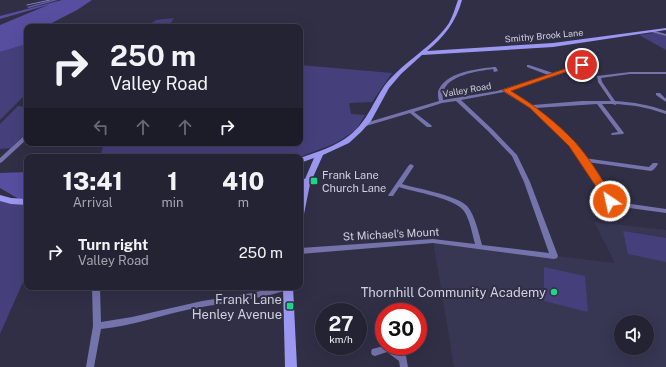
<!DOCTYPE html>
<style>
:root{--surface:#242334;--page:#2c2b3c;--text:#f1f3f6;--muted:#a3a4ac;--line:#41404f}
body{margin:0;font-family:"Public Sans",sans-serif;background:var(--page);color:var(--text);height:100vh;display:flex;flex-direction:column;font-size:15px;white-space:nowrap}
*{box-sizing:border-box;margin:0}
p{font-size:13px;color:var(--muted)}
.icon{flex:none;width:22px;height:22px;fill:none;stroke:currentColor;stroke-width:2;stroke-linecap:round;stroke-linejoin:round}
.map{position:relative;flex:1;overflow:hidden}
.drawer{position:absolute;left:24px;top:154px;width:279px;height:136px;display:flex;flex-direction:column;background:var(--surface);border-radius:8px;box-shadow:0 4px 16px #0002,0 0 0 1px var(--line)}
.drawer>*{flex:none}
.guide{position:absolute;left:24px;top:24px;width:279px;height:122px;border-radius:8px;box-shadow:0 4px 16px #0002,0 0 0 1px var(--line);background:#242334;color:var(--text);overflow:hidden}
.buttons{position:absolute;left:614px;top:315px;display:grid;gap:8px}
.buttons a{display:grid;place-items:center;width:40px;height:40px;border-radius:50%;background:var(--surface);box-shadow:0 4px 16px #0002,0 0 0 1px var(--line);font-size:20px}
.speed{position:absolute;left:315px;top:303px;display:flex;gap:8px;font-size:20px;font-weight:700;text-align:center}
.speed>*{display:grid;place-content:center;width:52px;height:52px;border-radius:50%;background:var(--surface);box-shadow:0 4px 16px #0002,0 0 0 1px var(--line);line-height:1}
.speed small{font-size:10px;font-weight:400}
.speed .limit{border:6px solid #d22;background:#fff;color:#111}
.pin{position:absolute;display:grid;place-items:center;width:34px;height:34px;color:#fff;margin:-17px;border:2px solid #fff;border-radius:50%;box-shadow:0 1px 4px #0007}
.me{position:absolute;width:44px;margin:-22px;rotate:326deg;stroke-linejoin:round;filter:drop-shadow(0 0 3px #0008)}
.turn{display:flex;align-items:center;gap:14px;height:84px;padding:0 20px;font-size:18px}
.turn .icon{width:52px;height:52px;stroke-width:2.5}
.turn b{display:block;font-size:28px;line-height:34px}
.lanes{display:flex;align-items:center;height:38px;padding:0 20px;background:#0003;justify-content:center;gap:20px;direction:ltr}
.lanes .off{opacity:.35}
.eta{display:flex;justify-content:space-evenly;align-items:center;height:68px;text-align:center}
.eta b{font-size:24px;font-weight:800;line-height:28px}
ul{padding:0;list-style:none}
li{display:flex;align-items:center;gap:12px;height:60px;padding:0 20px}
li div{flex:1}
li b{display:block;font-size:15px}
li em{font-style:normal}
.map>svg:first-child{display:block}
.built{fill:#373653;fill-rule:evenodd}
.green{fill:#45407b}
.forest{fill:#574ea0}
.lines{fill:none;stroke-linecap:round;stroke-linejoin:round}
.stream{stroke:#827dbb;stroke-width:1}
.canal{fill:#6159ac;fill-rule:evenodd}
.street{fill:#7573ab;fill-rule:evenodd}
.secondary{fill:#9c97f0;fill-rule:evenodd}
.route{fill:#ea580c;stroke:#983908}
.poi-dot{fill:#1ed888;stroke:#302f46;stroke-width:1.5}
.labels{text-anchor:middle;stroke-width:4;stroke-linejoin:round;paint-order:stroke}
.far-street-label{font-size:9px;fill:#d0d0df;stroke:#302f46}
.poi-label{font-size:11px;fill:#d0d0df;stroke:#302f46;text-anchor:start}
.street-label{font-size:11px;fill:#d0d0df;stroke:#302f46}
.near-poi-label{font-size:13px;fill:#d0d0df;stroke:#302f46;text-anchor:end}
</style>
<div class="map">
<svg width="666" height="367" viewBox="0 0 666 367">
<rect width="100%" height="100%" fill="#302f46"/>
<path class="built" d="M 594,222 L 666,230 L 666,367 L 454,367 L 433,241 L 615,263 ZM 621,322 L 647,322 L 647,348 L 621,348 Z"/>
<path class="green" d="M 174,18 L 168,27 L 146,27 L 156,20 Z
M 655,33 L 666,36 L 666,50 L 639,35 Z
M 27,44 L 27,93 L 0,120 L 0,52 Z
M 300,65 L 392,73 L 372,102 L 349,103 L 351,114 L 365,115 L 356,130 L 336,143 L 300,157 L 100,157 L 104,143 L 300,143 Z
M 18,106 L 27,107 L 27,132 L 11,148 L 0,149 L 0,124 Z
M 0,200 L 27,204 L 27,273 L 0,334 Z
M 623,231 L 666,238 L 666,262 L 628,254 Z
M 544,267 L 585,276 L 588,312 L 544,301 Z"/>
<path class="forest" d="M 62,0 L 92,0 L 77,10 L 44,27 L 27,27 L 27,44 L 0,52 L 0,25 L 48,5 L 0,19 L 0,16 Z
M 27,172 L 27,198 L 19,199 L 0,188 L 0,173 Z"/>
<g class="lines">
<path class="stream" d="M 27,5 L 50,0"/>
<path class="canal" d="M 52,0 L 58,0 L 29,8 L 27,7 Z"/>
<path class="street" d="M 651,30 L 666,34 L 666,36 L 651,32 Z
M 595,59 L 598,60 L 555,76 L 509,90 L 533,105 L 582,101 L 611,101 L 598,82 L 597,76 L 630,72 L 666,72 L 666,74 L 630,74 L 601,78 L 602,82 L 615,101 C 633,102 650,105 666,111 L 666,114 L 650,109 L 636,106 L 617,104 L 615,105 L 613,104 L 602,104 L 624,133 L 623,134 L 612,135 L 611,134 L 612,133 L 618,132 L 597,104 L 536,108 L 574,143 L 584,158 L 649,167 L 653,163 L 657,163 L 658,164 C 656,167 654,170 651,171 L 587,162 L 612,200 L 617,202 L 666,209 L 666,213 L 615,206 L 608,202 L 570,145 L 530,108 L 504,92 L 461,100 L 492,129 L 517,155 L 530,182 L 558,256 L 557,258 L 554,259 L 433,243 L 300,254 L 300,248 L 433,239 L 475,244 C 472,233 470,220 464,211 C 455,198 414,192 399,187 L 393,196 L 389,196 L 388,195 L 389,194 L 409,165 L 411,164 L 414,166 L 402,184 C 418,189 456,195 467,206 C 475,215 479,234 482,245 L 549,253 L 524,182 L 512,156 L 488,131 L 456,101 L 442,103 L 414,112 L 431,125 L 432,126 L 431,127 L 427,127 L 410,113 L 366,126 L 362,126 L 361,125 L 362,124 L 439,101 C 438,98 438,95 438,92 C 444,72 477,69 494,67 L 496,67 L 498,71 L 494,72 L 493,69 C 479,71 445,75 443,94 C 442,96 443,98 443,100 L 497,91 L 548,75 L 527,67 L 527,65 L 529,65 L 553,73 Z
M 656,93 L 660,93 L 666,99 L 666,102 L 656,95 Z
M 27,134 L 27,139 L 2,162 L 0,163 L 0,158 L 25,135 Z
M 92,287 L 100,287 L 101,322 L 132,317 L 202,301 L 252,293 L 279,287 L 292,287 L 291,289 C 258,300 225,302 191,309 C 161,315 132,326 101,329 L 94,367 L 86,367 L 93,326 Z
M 384,346 L 392,346 L 406,356 L 408,367 L 400,367 L 399,361 L 387,352 L 375,356 L 372,355 L 371,352 L 372,349 Z"/>
<path class="secondary" d="M 458,0 L 462,0 C 456,22 444,37 427,51 L 553,43 L 666,28 L 666,30 L 553,47 L 422,55 L 401,74 L 389,88 L 371,121 L 361,132 L 349,143 L 323,155 L 310,184 L 304,214 L 300,217 L 300,193 L 302,185 L 300,183 L 300,177 L 305,179 L 314,158 L 300,163 L 300,158 C 317,152 335,147 350,135 C 367,122 373,102 385,85 C 403,62 434,46 449,23 C 453,16 455,8 458,0 Z
M 0,195 L 11,198 L 27,199 L 27,205 L 11,204 L 0,201 Z
M 283,287 L 293,287 L 297,367 L 285,367 Z"/>
</g>
<path class="route" d="M 580,64 L 585,65 L 511,91 C 534,105 556,122 575,142 C 591,160 603,181 615,201 L 610,204 L 607,203 L 569,146 L 530,108 L 502,90 Z"/>
<g class="poi-dot">
<rect x="310" y="177" width="8" height="8" rx="2"/>
<circle cx="554" cy="292" r="4"/>
<rect x="286" y="302" width="8" height="8" rx="2"/>
</g>
<g class="labels">
<g class="far-street-label">
<text transform="translate(544 36) rotate(-5)" y="3">Smithy Brook Lane</text>
<text transform="translate(467 90) rotate(-10)" y="3">Valley Road</text>
</g>
<g class="poi-label">
<text x="322" y="179">Frank Lane<tspan x="322" dy="13">Church Lane</tspan></text>
</g>
<g class="street-label">
<text transform="translate(391 234) rotate(-3)" y="4">St Michael's Mount</text>
</g>
<g class="near-poi-label">
<text x="546" y="297">Thornhill Community Academy</text>
<text x="282" y="304">Frank Lane<tspan x="282" dy="15">Henley Avenue</tspan></text>
</g>
</g>
</svg>
<div class="buttons">
<a><svg class="icon" aria-label="sound" viewBox="0 0 24 24"><path d="M4 9h4l5-4v14l-5-4H4zM17 9q2 3 0 6"/></svg></a>
</div>
<div class="speed"><div>27<small>km/h</small></div><div class="limit">30</div></div>
<div class="pin" style="left:582px;top:65px;background:#d93025"><svg class="icon" aria-label="arrive" viewBox="0 0 24 24"><path d="M6 21V4h12l-3 4 3 4H6"/></svg></div>
<svg class="me" style="left:610px;top:201px" viewBox="-20 -20 40 40"><circle r="17" fill="#ea580c" stroke="#fff" stroke-width="3"/><path d="M0-11L8 9 0 5-8 9z" fill="#fff"/></svg>
<div class="guide">
<div class="turn"><svg class="icon" aria-label="right" viewBox="0 0 24 24"><path d="M7 20v-9h11M14 6l5 5-5 5"/></svg><div><b>250 m</b>Valley Road</div></div>
<div class="lanes"><svg class="icon off" aria-label="left" viewBox="0 0 24 24"><path d="M17 20v-9H6M10 6l-5 5 5 5"/></svg><svg class="icon off" aria-label="ahead" viewBox="0 0 24 24"><path d="M12 20V5M6 11l6-6 6 6"/></svg><svg class="icon off" aria-label="ahead" viewBox="0 0 24 24"><path d="M12 20V5M6 11l6-6 6 6"/></svg><svg class="icon" aria-label="right" viewBox="0 0 24 24"><path d="M7 20v-9h11M14 6l5 5-5 5"/></svg></div>
</div>
<section class="drawer">
<div class="eta">
<div><b>13:41</b><p>Arrival</p></div>
<div><b>1</b><p>min</p></div>
<div><b>410</b><p>m</p></div>
</div>
<ul>
<li><svg class="icon" aria-label="right" viewBox="0 0 24 24"><path d="M7 20v-9h11M14 6l5 5-5 5"/></svg><div><b>Turn right</b><p>Valley Road</p></div><em>250 m</em></li>
</ul>
</section>
</div>
